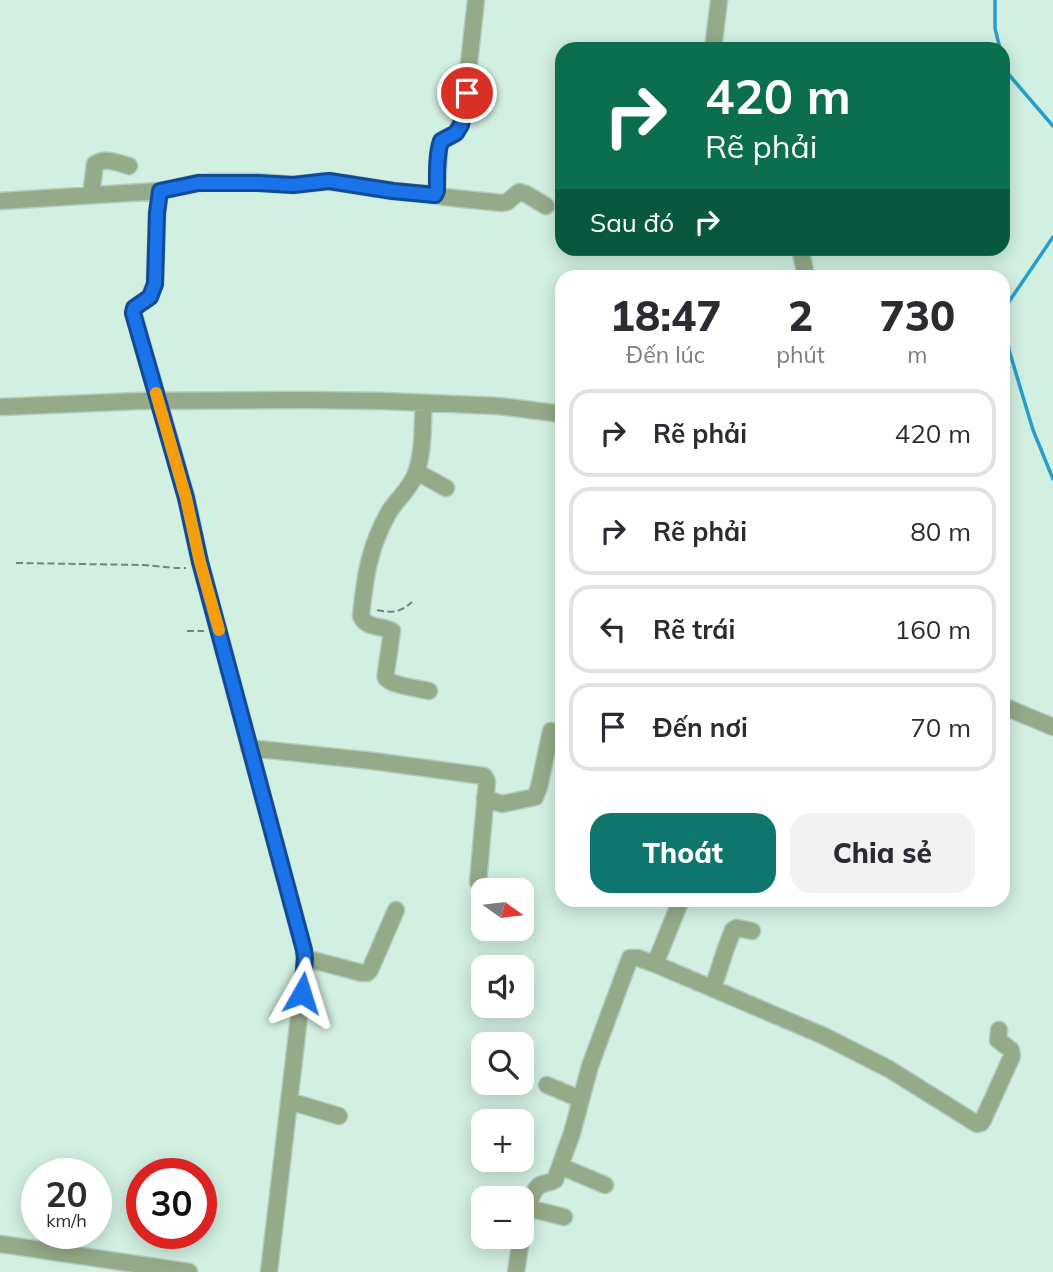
<!DOCTYPE html>
<html lang="vi">
<meta charset="utf-8">
<style>
:root{--surface:#fff;--page:#f2f2f3;--text:#2b2b33;--muted:#7c7c81;--line:#e1e1e2;--accent:#0f766e}
body{margin:0;font-family:Mulish,sans-serif;background:var(--page);color:var(--text);height:100vh;display:flex;flex-direction:column;font-size:26px;white-space:nowrap}
*{box-sizing:border-box;margin:0}
p{font-size:23px;color:var(--muted)}
.icon{flex:none;width:38px;height:38px;fill:none;stroke:currentColor;stroke-width:2;stroke-linecap:round;stroke-linejoin:round}
.map{position:relative;flex:1;overflow:hidden}
.sheet{position:absolute;left:555px;top:270px;width:455px;height:637px;display:flex;flex-direction:column;background:var(--surface);border-radius:21px;box-shadow:0 4px 18px #0003}
.sheet>*{flex:none}
.top-card{position:absolute;left:555px;top:42px;width:455px;height:214px;border-radius:21px;box-shadow:0 4px 18px #0003;background:#0b6e4f;color:#fff;overflow:hidden}
.needle{width:46px;rotate:104deg}
.tools{position:absolute;left:471px;top:878px;display:grid;gap:14px}
.tools a{display:grid;place-items:center;width:63px;height:63px;border-radius:14px;background:var(--surface);box-shadow:0 4px 18px #0003;font-size:35px}
.speed{position:absolute;left:21px;top:1158px;display:flex;gap:14px;font-size:35px;font-weight:700;text-align:center}
.speed>*{display:grid;place-content:center;width:91px;height:91px;border-radius:50%;background:var(--surface);box-shadow:0 4px 18px #0003;line-height:1}
.speed small{font-size:18px;font-weight:400}
.speed .limit{border:10px solid #d22;background:#fff;color:#111}
.pin{position:absolute;display:grid;place-items:center;width:60px;height:60px;color:#fff;margin:-30px;border:4px solid #fff;border-radius:50%;box-shadow:0 2px 7px #0007}
.me{position:absolute;width:77px;margin:-38px;rotate:6deg;stroke-linejoin:round;filter:drop-shadow(0 0 5px #0008)}
.turn{display:flex;align-items:center;gap:24px;height:147px;padding:0 35px;font-size:32px}
.turn .icon{width:91px;height:91px;stroke-width:2.5}
.turn b{display:block;font-size:49px;line-height:60px}
.then{display:flex;align-items:center;height:66px;padding:0 35px;background:#0003;gap:14px;font-size:26px}
.eta{display:flex;justify-content:space-evenly;align-items:center;height:119px;text-align:center}
.eta b{font-size:42px;font-weight:800;line-height:49px}
.button{display:flex;gap:14px;margin-top:auto;padding:14px 35px}
.button a{flex:1;height:80px;border-radius:21px;background:var(--accent);color:#fff;font-size:28px;font-weight:800;line-height:80px;text-align:center}
.button a+a{background:var(--page);color:var(--text)}
ul{padding:0;list-style:none}
li{display:flex;align-items:center;gap:21px;height:88px;margin:0 14px 10px;padding:0 21px;border:4px solid var(--line);border-radius:21px}
li div{flex:1}
li b{display:block;font-size:26px}
li em{font-style:normal}
.map>svg:first-child{display:block}
.lines{fill:none;stroke-linecap:round;stroke-linejoin:round}
.stream{stroke:#299eca;stroke-width:3.5}
.minor-casing{stroke:#b2ccc0;stroke-width:19}
.path{stroke:#71857c;stroke-width:2;stroke-dasharray:7 3.5;stroke-linecap:butt}
.minor{stroke:#95aa88;stroke-width:16}
.route-casing{stroke:#114b97;stroke-width:18}
.route{stroke:#1a73e8;stroke-width:12}
.slow{stroke:#f59e0b;stroke-width:12}
</style>
<div class="map">
<svg width="1053" height="1272" viewBox="0 0 1053 1272">
<rect width="100%" height="100%" fill="#d2f0e2"/>
<g class="lines">
<path class="stream" d="M 995,0 L 995,28 L 1000,49
M 1003,65 L 1004,69 L 1053,126
M 1053,237 L 1004,309 L 1009,350 L 1033,430 L 1053,479"/>
<g class="minor-casing">
<path id="minor" d="M 713,49 L 719,0
M 160,191 L 157,213 L 155,283 L 150,297 L 134,308 L 133,313 L 186,497 L 200,562 L 304,950 L 305,966 L 269,1272
M 91,195 L 95,164 C 105,157 118,163 129,166
M 435,195 L 444,197 L 502,203 L 507,202 L 519,192 L 526,194 L 546,206
M 0,201 L 160,191 L 198,183 L 211,182 L 257,182 L 293,185 L 329,181 L 393,191 L 435,195 L 437,191 L 439,147 L 441,141 L 456,133 L 463,117 L 476,0
M 800,248 L 806,276
M 424,403 C 422,426 424,450 416,473 C 411,488 397,499 389,512 C 369,547 365,577 361,616 C 366,629 382,625 392,631 L 386,672 C 386,674 385,676 386,678 C 390,685 421,689 429,691
M 0,407 L 140,401 L 307,400 L 381,401 L 499,406 L 562,414
M 417,472 L 446,488
M 1003,706 L 1053,727
M 249,748 L 373,761 L 484,776 L 487,781 L 478,882
M 485,798 L 502,804 L 535,797 L 539,787 L 551,731
M 305,958 L 362,973 L 367,973 L 370,970 L 396,910
M 655,964 L 681,900
M 713,988 L 726,948 L 733,930 L 737,928 L 752,931
M 547,1085 L 580,1099
M 289,1101 L 339,1116
M 560,1166 L 605,1185
M 528,1208 L 564,1217
M 0,1244 L 189,1272
M 516,1272 C 519,1255 526,1193 540,1185 C 544,1183 550,1183 555,1180 L 572,1133 L 590,1066 L 630,958 L 638,958 L 655,964 L 824,1036 L 889,1069 L 977,1124 L 981,1123 L 983,1120 L 1012,1056 L 1011,1050 L 998,1040 L 999,1030"/>
</g>
<path class="path" d="M 16,563 L 143,565 L 176,568 L 186,568
M 377,610 C 391,613 400,613 412,602
M 187,631 L 204,631"/>
<use href="#minor" class="minor"/>
</g>
<g class="lines">
<g class="route-casing">
<path id="route" d="M 302,993 L 305,958 L 304,950 L 200,562 L 186,498 L 133,313 L 134,308 L 150,297 L 155,284 L 157,213 L 160,191 L 198,183 L 257,183 L 293,185 L 329,181 L 393,191 L 435,195 L 437,191 C 437,174 436,157 441,141 L 456,133 L 461,125 L 467,93"/>
</g>
<use href="#route" class="route"/>
<path class="slow" d="M 156,393 L 186,498 L 200,562 L 219,630"/>
</g>
</svg>
<div class="tools">
<a><svg class="needle" viewBox="-14 -14 28 28"><path d="M0-13l5 13h-10z" fill="#e53935"/><path d="M0 13l5-13h-10z" fill="#7c7c81"/></svg></a>
<a><svg class="icon" aria-label="sound" viewBox="0 0 24 24"><path d="M4 9h4l5-4v14l-5-4H4zM17 9q2 3 0 6"/></svg></a>
<a><svg class="icon" aria-label="search" viewBox="0 0 24 24"><circle cx="10" cy="10" r="6"/><path d="M15 15l6 6"/></svg></a>
<a>+</a>
<a>−</a>
</div>
<div class="speed"><div>20<small>km/h</small></div><div class="limit">30</div></div>
<div class="pin" style="left:467px;top:93px;background:#d93025"><svg class="icon" aria-label="arrive" viewBox="0 0 24 24"><path d="M6 21V4h12l-3 4 3 4H6"/></svg></div>
<svg class="me" style="left:302px;top:993px" viewBox="-20 -20 40 40"><path d="M0-17L14 15 0 8-14 15z" fill="#1a73e8" stroke="#fff" stroke-width="4"/></svg>
<div class="top-card">
<div class="turn"><svg class="icon" aria-label="right" viewBox="0 0 24 24"><path d="M7 20v-9h11M14 6l5 5-5 5"/></svg><div><b>420 m</b>Rẽ phải</div></div>
<div class="then">Sau đó<svg class="icon" aria-label="right" viewBox="0 0 24 24"><path d="M7 20v-9h11M14 6l5 5-5 5"/></svg></div>
</div>
<section class="sheet">
<div class="eta">
<div><b>18:47</b><p>Đến lúc</p></div>
<div><b>2</b><p>phút</p></div>
<div><b>730</b><p>m</p></div>
</div>
<ul>
<li><svg class="icon" aria-label="right" viewBox="0 0 24 24"><path d="M7 20v-9h11M14 6l5 5-5 5"/></svg><div><b>Rẽ phải</b></div><em>420 m</em></li>
<li><svg class="icon" aria-label="right" viewBox="0 0 24 24"><path d="M7 20v-9h11M14 6l5 5-5 5"/></svg><div><b>Rẽ phải</b></div><em>80 m</em></li>
<li><svg class="icon" aria-label="left" viewBox="0 0 24 24"><path d="M17 20v-9H6M10 6l-5 5 5 5"/></svg><div><b>Rẽ trái</b></div><em>160 m</em></li>
<li><svg class="icon" aria-label="arrive" viewBox="0 0 24 24"><path d="M6 21V4h12l-3 4 3 4H6"/></svg><div><b>Đến nơi</b></div><em>70 m</em></li>
</ul>
<div class="button"><a>Thoát</a><a>Chia sẻ</a></div>
</section>
</div>
